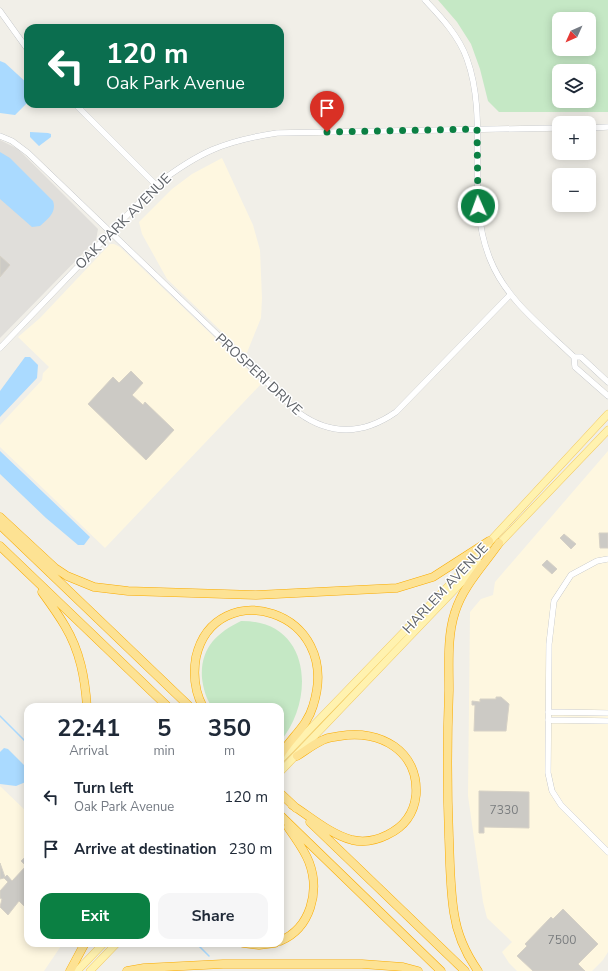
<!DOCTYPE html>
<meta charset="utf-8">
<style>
:root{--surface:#fff;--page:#f6f6f7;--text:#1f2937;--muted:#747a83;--accent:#0b8043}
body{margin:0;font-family:"Nunito Sans",sans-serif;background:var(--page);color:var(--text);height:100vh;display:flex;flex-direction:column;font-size:15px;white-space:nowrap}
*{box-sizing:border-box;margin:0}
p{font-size:13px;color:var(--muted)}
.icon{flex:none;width:22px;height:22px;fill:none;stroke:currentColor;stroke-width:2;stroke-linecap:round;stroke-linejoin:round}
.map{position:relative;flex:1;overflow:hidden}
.details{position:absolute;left:24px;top:703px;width:260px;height:244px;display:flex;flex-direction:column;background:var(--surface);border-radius:12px;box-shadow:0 2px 10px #0003}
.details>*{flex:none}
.hud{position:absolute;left:24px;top:24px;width:260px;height:84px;border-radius:12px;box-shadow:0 2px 10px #0003;background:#0b6e4f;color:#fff;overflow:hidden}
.needle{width:26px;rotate:225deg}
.controls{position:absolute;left:552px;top:12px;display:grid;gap:8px}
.controls a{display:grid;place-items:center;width:44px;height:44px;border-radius:8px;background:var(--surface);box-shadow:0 2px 10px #0003;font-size:20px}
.pin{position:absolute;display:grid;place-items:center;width:34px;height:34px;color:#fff;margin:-41px -17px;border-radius:50% 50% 50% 0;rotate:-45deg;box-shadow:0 0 4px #0007}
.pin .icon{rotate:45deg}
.me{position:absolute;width:44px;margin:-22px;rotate:358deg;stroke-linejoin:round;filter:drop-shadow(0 0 3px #0008)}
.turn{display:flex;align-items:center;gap:14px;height:84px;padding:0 16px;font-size:18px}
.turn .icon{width:52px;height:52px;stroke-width:2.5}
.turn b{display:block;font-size:28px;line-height:34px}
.eta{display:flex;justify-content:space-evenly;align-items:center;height:68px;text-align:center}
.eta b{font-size:24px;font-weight:700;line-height:28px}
.action{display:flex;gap:8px;margin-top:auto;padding:8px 16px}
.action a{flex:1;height:46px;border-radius:12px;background:var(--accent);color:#fff;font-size:16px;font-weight:700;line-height:46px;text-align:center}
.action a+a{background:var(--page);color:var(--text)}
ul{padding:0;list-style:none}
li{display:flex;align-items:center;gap:12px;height:52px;padding:0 16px}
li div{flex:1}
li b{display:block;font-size:15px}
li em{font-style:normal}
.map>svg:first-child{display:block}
.commercial{fill:#fef7e0}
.industrial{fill:#e0deda}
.green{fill:#c5e8c5;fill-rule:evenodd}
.water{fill:#aadaff}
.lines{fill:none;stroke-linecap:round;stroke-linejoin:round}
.stream{stroke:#aadaff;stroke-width:1.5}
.building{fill:#cccac5;stroke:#d6d1c6}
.minor-casing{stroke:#b5b8bc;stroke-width:6}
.major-casing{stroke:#f2c960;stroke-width:8}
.highway-casing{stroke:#f9ab00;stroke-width:9}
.minor{stroke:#fff;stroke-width:5.5}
.major{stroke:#fff2af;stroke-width:7}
.highway{stroke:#fde293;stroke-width:8}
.route{stroke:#0b8043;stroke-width:7;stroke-dasharray:0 12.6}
.labels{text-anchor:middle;stroke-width:3;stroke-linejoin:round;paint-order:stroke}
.number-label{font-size:12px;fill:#7a7d7f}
.street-label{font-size:14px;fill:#5f6368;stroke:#fff}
</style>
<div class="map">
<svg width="608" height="971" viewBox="0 0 608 971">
<rect width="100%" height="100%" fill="#f1efe8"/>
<path class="commercial" d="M 222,158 L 253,225 L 260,250 L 262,298 L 261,318 L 246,355 L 167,279 L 142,234 L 139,222 L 172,189 L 192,174 Z
M 110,244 L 114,244 L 120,247 L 262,383 L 105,548 L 0,447 L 0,425 L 42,380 L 43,373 L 49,367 L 18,337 L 40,318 Z
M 608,451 L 608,952 L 603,960 L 592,971 L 517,971 L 509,963 L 502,952 L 512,942 L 487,918 L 483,902 L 468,796 L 470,612 L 481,599 L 493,595 L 495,582 Z
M 0,786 L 28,813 L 28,943 L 63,943 L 44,971 L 0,971 Z"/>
<path class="industrial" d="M 0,140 L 18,149 L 98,229 L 96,240 L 0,338 Z"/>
<path class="green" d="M 438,0 L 608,0 L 608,112 L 499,112 L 488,101 L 480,69 L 471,44 L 457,22 ZM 559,19 L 589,19 L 589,49 L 559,49 ZM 559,71 L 589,71 L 589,101 L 559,101 Z
M 241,621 C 311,620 316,699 280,742 L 280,707 L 212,707 C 206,699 203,687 202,678 C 200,649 216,633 241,621 Z"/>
<path class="water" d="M 0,61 L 5,63 L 28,84 L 28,102 L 15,115 L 0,113 Z
M 30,132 L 48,133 L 51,134 L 51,137 L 39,146 L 30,137 Z
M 0,152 L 10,158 L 53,201 C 57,212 48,219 40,226 L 32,227 L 0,199 Z
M 25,357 L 30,357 L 38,365 L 37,378 L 0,417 L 0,391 Z
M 0,451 L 90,537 L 84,545 L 78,545 L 46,518 L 0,474 Z
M 4,748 L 8,749 L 28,769 L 28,781 L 16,786 L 0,784 L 0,752 Z"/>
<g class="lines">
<path class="stream" d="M 0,716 L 28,744
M 196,943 L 209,956"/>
</g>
<path class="building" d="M 0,256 L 10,265 L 0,277 Z
M 131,371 L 143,383 L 132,395 L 143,405 L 145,402 L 174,430 L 146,460 L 88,404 L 113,377 L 119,383 Z
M 599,533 L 608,533 L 608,548 L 600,548 Z
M 564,534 L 576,544 L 571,549 L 560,538 Z
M 547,560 L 557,569 L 552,574 L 542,565 Z
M 496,697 L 501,697 L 509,704 L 506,731 L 474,731 L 475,705 L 472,705 L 472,701 L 480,702 L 480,699 L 496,699 Z
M 479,791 L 529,792 L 529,828 L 484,827 L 484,833 L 479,833 Z
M 28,854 L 28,885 L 25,891 L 28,897 L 28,902 L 24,906 L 19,901 L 8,915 L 0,907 L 2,899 L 0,898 L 0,891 L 8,882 L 4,878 L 0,879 L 0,863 L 5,877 L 7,875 L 12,881 L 26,866 L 21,861 Z
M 563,909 L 598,944 L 578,964 L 585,971 L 533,971 L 517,956 L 527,946 L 525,944 L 551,917 L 553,919 Z"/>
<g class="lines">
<g class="minor-casing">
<path id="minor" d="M 425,0 C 441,17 459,36 467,59 C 490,123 464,195 490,259 C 506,300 543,327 574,357 L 575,367 L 608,396
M 0,11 L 28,50
M 75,104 L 156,185
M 589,128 L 608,127
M 0,136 L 12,141 L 28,153 L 299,413 C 331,436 363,435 396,412 L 510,295
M 0,348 L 156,185 C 199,152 224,141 277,133 L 559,128
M 574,357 L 581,357 L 608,382
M 608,559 L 597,561 L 571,575 L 554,601 L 549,644 L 548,773 L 552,791 L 561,805 L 608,852
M 548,712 L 608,713
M 548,720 L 608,721"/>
</g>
<g class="major-casing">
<path id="major" d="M 496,547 L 608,430
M 280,760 L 456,578 L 608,414
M 280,772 L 480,563
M 77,971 L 104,943
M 90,971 L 117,943"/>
</g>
<g class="highway-casing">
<path id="highway" d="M 0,517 L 55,568 L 67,576 L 94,587 L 128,591 L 256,595 L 397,588 L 433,577 L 489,541
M 0,525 L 190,707
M 0,546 L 168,707
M 42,592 C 50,603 58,614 65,626 C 80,651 85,678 87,707
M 203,707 C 195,692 193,674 196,657 C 215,574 344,609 313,706 C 307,727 290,738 280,756
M 280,793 L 296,808
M 292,805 C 312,818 330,834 352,840 C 365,843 377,840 387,835 C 404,827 414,814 416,795 C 419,751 380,729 340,736 C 335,737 328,737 323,740 C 314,744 305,751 297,756
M 280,815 L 441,971
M 310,822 L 465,971
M 280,941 C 311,928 320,891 309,862 C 304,849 295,838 288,827
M 243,943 L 259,945 L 275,943
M 70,971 L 85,943
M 127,971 L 144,968 L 223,964 L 362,964 L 403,967 L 418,971
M 478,971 C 466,954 457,934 454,913 C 450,888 450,862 449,838 C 447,788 447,739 449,690 C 449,664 447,636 455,612 C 463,586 484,565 499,543"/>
</g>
<use href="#minor" class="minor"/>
<use href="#major" class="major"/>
<use href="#highway" class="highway"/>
</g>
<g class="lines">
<path class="route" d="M 327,132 L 477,129 L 478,206"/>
</g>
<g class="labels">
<g class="number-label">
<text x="504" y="814">7330</text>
<text x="562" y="944">7500</text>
</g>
<g class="street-label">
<text transform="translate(123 221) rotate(-45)" y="5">OAK PARK AVENUE</text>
<text transform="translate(259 374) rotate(43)" y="5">PROSPERI DRIVE</text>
<text transform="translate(445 588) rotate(-47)" y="5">HARLEM AVENUE</text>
</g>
</g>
</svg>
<div class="controls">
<a><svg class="needle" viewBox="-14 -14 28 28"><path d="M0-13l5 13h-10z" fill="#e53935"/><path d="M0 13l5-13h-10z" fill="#747a83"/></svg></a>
<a><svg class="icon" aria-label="layers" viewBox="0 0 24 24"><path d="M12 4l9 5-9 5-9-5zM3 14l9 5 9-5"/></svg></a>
<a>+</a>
<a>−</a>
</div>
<div class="pin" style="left:327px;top:132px;background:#d93025"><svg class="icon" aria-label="arrive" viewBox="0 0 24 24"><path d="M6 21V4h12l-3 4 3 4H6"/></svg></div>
<svg class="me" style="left:478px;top:206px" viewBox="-20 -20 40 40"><circle r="17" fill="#0b8043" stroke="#fff" stroke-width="3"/><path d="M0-11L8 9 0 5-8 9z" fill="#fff"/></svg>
<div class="hud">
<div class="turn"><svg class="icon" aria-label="left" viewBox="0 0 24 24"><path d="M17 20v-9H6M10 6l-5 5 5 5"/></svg><div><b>120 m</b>Oak Park Avenue</div></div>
</div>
<section class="details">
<div class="eta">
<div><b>22:41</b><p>Arrival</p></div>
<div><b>5</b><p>min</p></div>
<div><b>350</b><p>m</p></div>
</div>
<ul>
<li><svg class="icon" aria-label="left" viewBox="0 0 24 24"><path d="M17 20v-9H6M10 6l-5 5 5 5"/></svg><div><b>Turn left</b><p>Oak Park Avenue</p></div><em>120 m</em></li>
<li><svg class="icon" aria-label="arrive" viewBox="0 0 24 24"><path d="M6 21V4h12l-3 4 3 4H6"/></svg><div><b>Arrive at destination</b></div><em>230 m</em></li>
</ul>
<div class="action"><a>Exit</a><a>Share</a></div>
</section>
</div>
